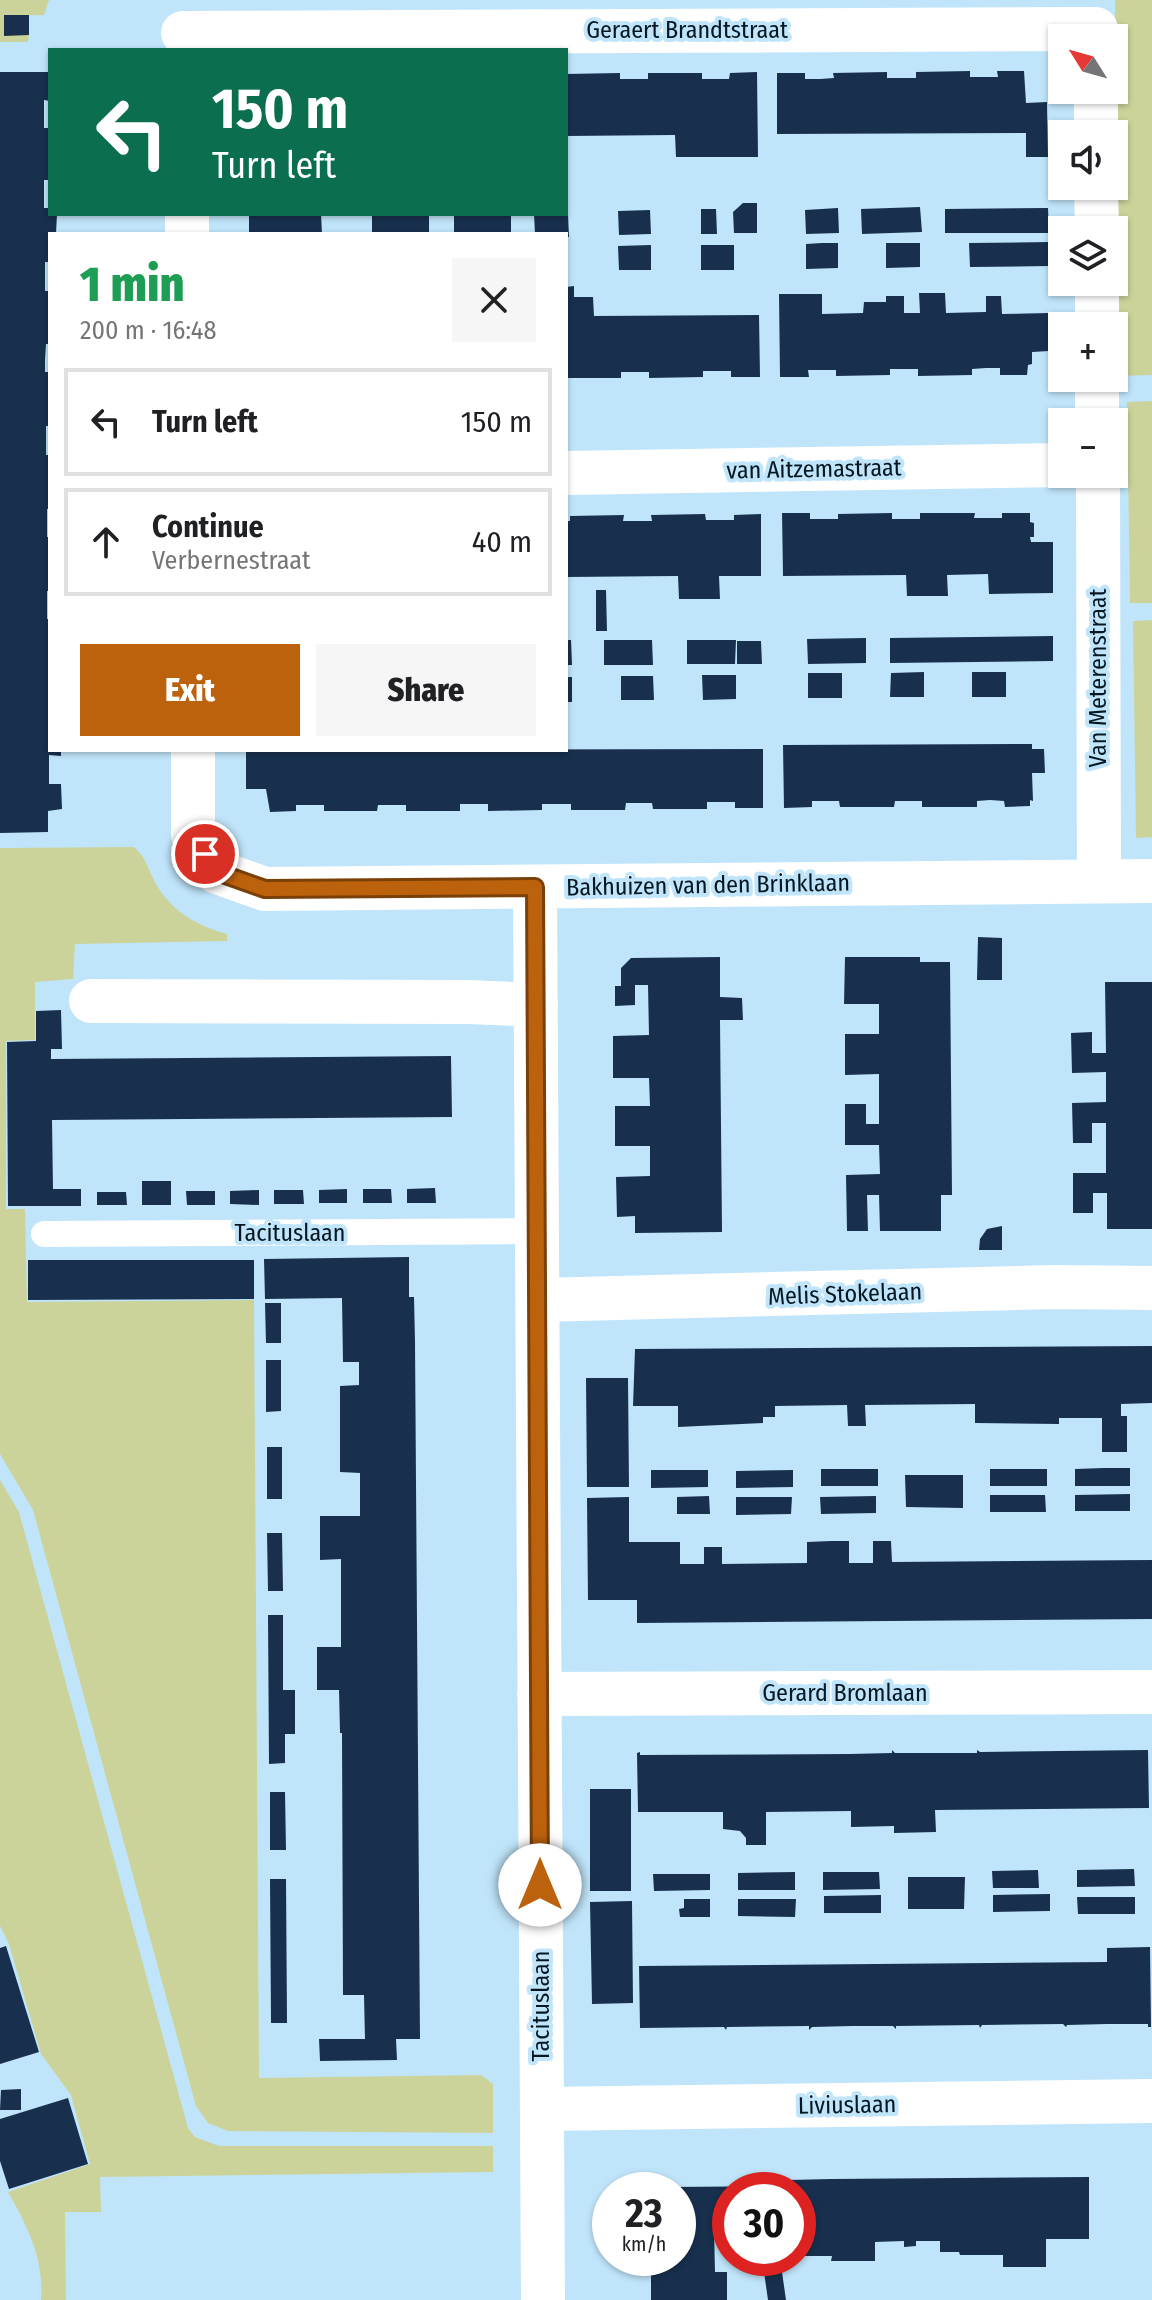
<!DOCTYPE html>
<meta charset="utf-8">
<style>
:root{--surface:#fff;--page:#f6f6f6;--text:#202124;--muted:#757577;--line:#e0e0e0;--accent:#bd620c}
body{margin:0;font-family:"Fira Sans Condensed",sans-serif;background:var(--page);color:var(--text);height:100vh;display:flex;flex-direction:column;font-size:30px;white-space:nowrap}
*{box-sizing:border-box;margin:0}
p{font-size:26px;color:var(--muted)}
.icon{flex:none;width:44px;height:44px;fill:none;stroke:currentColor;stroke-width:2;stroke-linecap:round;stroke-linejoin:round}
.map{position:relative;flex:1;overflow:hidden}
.panel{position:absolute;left:48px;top:232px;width:520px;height:520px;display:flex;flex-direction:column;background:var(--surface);border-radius:0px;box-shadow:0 2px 6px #0004}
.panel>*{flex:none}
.hud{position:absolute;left:48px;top:48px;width:520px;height:168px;border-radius:0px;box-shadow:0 2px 6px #0004;background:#0b6e4f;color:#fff;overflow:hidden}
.needle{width:52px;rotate:307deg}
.controls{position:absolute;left:1048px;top:24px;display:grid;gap:16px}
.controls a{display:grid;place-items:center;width:80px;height:80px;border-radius:0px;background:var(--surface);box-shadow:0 2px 6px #0004;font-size:40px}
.speed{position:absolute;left:592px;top:2172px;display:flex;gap:16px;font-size:40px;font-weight:700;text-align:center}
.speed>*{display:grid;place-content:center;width:104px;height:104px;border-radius:50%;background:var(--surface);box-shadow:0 2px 6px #0004;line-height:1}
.speed small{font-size:20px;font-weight:400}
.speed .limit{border:12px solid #d22;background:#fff;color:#111}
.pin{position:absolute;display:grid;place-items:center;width:68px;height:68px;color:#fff;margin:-34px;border:4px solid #fff;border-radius:50%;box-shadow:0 2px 8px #0007}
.me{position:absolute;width:88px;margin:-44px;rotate:0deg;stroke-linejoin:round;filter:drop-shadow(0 0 6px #0008)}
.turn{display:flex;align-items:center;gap:28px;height:168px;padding:0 32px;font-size:36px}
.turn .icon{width:104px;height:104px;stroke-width:2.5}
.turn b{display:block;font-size:56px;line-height:68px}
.round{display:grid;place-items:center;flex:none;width:84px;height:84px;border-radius:0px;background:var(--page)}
.overview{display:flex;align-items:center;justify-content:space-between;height:136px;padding:0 32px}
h1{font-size:48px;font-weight:800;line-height:60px;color:#1e9e55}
.cta{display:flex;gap:16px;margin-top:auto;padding:16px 32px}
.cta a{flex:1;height:92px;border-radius:0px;background:var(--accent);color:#fff;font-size:32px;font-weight:800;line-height:92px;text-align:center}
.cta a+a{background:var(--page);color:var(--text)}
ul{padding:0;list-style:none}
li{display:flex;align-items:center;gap:24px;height:108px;margin:0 16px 12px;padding:0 16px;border:4px solid var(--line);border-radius:0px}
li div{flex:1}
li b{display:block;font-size:30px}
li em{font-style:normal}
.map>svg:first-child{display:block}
.green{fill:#ccd39a}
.building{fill:#18304e}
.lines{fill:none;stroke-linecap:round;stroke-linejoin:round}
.lane{stroke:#fff;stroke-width:26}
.street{stroke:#fff;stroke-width:44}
.route-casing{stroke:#7b4008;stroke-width:20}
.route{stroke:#bd620c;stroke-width:14}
.labels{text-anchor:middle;stroke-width:8;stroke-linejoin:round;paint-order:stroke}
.street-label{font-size:24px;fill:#051720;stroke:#c0e5fa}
</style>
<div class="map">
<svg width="1152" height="2300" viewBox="0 0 1152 2300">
<rect width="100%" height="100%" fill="#c0e5fa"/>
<path class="green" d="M 0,0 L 49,0 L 44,15 L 4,16 L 4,35 L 29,35 L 28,42 L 0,42 Z
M 1115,0 L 1152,0 L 1152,375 L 1119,376 Z
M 1152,401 L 1152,603 L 1130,603 L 1127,402 Z
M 1152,620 L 1152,837 L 1136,838 L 1133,621 Z
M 134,847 C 147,858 148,870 156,884 C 172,912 198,926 227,934 L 227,941 L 75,944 L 73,979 L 35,982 L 35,1040 L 6,1041 L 6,1209 L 25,1209 L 27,1302 L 254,1300 L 259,2078 L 481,2075 L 493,2084 L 493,2133 L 228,2131 L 208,2123 L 196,2106 L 33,1510 L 0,1454 L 0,848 Z
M 0,1480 L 19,1512 L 188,2128 L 195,2137 L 219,2146 L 493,2146 L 493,2172 L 100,2177 L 101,2212 L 65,2212 L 66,2300 L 41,2300 C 44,2259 28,2227 8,2192 L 90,2164 L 71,2095 L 41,2054 L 9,1944 L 0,1926 Z"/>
<path class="building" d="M 4,15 L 29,15 L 29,35 L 4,36 Z
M 970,71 L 970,77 L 998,77 L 997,71 L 1024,71 L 1026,103 L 1047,102 L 1048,157 L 1026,157 L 1026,133 L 777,134 L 777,73 L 805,73 L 805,79 L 820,79 L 834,78 L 833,73 L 887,72 L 887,78 L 916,78 L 916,72 Z
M 0,72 L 50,72 L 50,101 L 44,100 L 44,128 L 50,128 L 50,180 L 44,180 L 44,208 L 50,208 L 50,214 L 57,214 L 56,234 L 50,234 L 50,262 L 45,262 L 45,291 L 50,291 L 50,344 L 46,344 L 45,360 L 45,372 L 50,372 L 50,426 L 46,426 L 46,455 L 50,455 L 50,509 L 47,509 L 47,537 L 50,537 L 50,591 L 47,591 L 47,619 L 50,619 L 48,687 L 50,750 L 61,750 L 61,756 L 49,755 L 49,784 L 61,784 L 62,809 L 48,811 L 48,832 L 0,833 Z
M 757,72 L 758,157 L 676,157 L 675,135 L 566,136 L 566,74 L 620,73 L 620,79 L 648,79 L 648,73 L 702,73 L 702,79 L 729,79 L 730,73 Z
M 743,203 L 757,203 L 757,233 L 734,233 L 733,212 Z
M 920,207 L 922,232 L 862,234 L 861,209 Z
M 838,208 L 839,233 L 806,234 L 805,210 Z
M 1048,208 L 1049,233 L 945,233 L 945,209 Z
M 701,209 L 716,209 L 717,234 L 701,234 Z
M 650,210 L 651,234 L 619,235 L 618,211 Z
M 249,214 L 321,214 L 322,234 L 249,234 Z
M 372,214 L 429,214 L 429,234 L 372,234 Z
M 454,214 L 511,214 L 511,234 L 454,234 Z
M 534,214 L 568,214 L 569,237 L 566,237 L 566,234 L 535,234 Z
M 1049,242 L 1049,266 L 970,267 L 969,243 Z
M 822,243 L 838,243 L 838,268 L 806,269 L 806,244 Z
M 886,243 L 920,243 L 920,267 L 886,268 Z
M 651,245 L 651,270 L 619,270 L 618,246 Z
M 701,245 L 734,245 L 734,270 L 701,270 Z
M 574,286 L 574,297 L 593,297 L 594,316 L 759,315 L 760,377 L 731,377 L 731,371 L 703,371 L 703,377 L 649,378 L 649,372 L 621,372 L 621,378 L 567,378 L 566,287 Z
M 919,293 L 945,293 L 946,313 L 986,312 L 986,296 L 1001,296 L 1002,314 L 1049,313 L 1049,351 L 1032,352 L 1032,364 L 1028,365 L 1027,375 L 1000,375 L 1000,368 L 986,368 L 972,369 L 972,375 L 918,376 L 918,369 L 890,369 L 890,375 L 836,376 L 836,370 L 808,370 L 809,377 L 780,377 L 779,294 L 822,294 L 822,314 L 863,313 L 864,302 L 886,302 L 886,296 L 904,296 L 904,313 L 920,313 Z
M 782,513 L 810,513 L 810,519 L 838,519 L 838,514 L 892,513 L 892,519 L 920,519 L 920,513 L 975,513 L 974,518 L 1002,518 L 1002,513 L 1030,513 L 1030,522 L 1034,523 L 1034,537 L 1030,537 L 1031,542 L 1053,542 L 1053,593 L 989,594 L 988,574 L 947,575 L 948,596 L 907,596 L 906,575 L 783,576 Z
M 705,514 L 706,520 L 734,520 L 734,515 L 761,514 L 761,576 L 719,576 L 720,599 L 679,599 L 678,576 L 566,577 L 566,521 L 570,521 L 570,516 L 624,515 L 623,521 L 652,521 L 651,515 Z
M 596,590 L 606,590 L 607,631 L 596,631 Z
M 1053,636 L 1053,661 L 890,663 L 890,638 Z
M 866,638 L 866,663 L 808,664 L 807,639 Z
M 566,640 L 571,640 L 572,665 L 566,665 Z
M 604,640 L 652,640 L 653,665 L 604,665 Z
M 687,640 L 736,640 L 735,664 L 687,664 Z
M 737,641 L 761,641 L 762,664 L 737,664 Z
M 924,672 L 924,697 L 890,697 L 891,673 Z
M 972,672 L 1006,672 L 1006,697 L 972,697 Z
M 808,673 L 842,673 L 842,698 L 808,698 Z
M 702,675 L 736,675 L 736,699 L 703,700 Z
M 621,676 L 653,676 L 654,700 L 621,700 Z
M 566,677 L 572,677 L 572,702 L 566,702 Z
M 1032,744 L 1032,749 L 1044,749 L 1045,773 L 1032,773 L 1033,801 L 1030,800 L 1030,806 L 1005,807 L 1004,801 L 990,800 L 977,801 L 977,807 L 922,807 L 922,801 L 895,801 L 894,807 L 840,807 L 839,801 L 812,801 L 812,807 L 784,808 L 783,745 Z
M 763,749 L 763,808 L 735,808 L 735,802 L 707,802 L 707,809 L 653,809 L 652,803 L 626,803 L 625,810 L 571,810 L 571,804 L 542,804 L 542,810 L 488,811 L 488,804 L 460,804 L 460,811 L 406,811 L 406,805 L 378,805 L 377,811 L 324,811 L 324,805 L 296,805 L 296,811 L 270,812 L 266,789 L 246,789 L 246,750 Z
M 978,937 L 1002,938 L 1002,980 L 977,980 Z
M 720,957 L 720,997 L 742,998 L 743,1020 L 720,1020 L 722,1232 L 635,1233 L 635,1216 L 617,1217 L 616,1177 L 650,1176 L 650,1146 L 615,1146 L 615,1106 L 650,1106 L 649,1078 L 613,1078 L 613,1036 L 649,1035 L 648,985 L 635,985 L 635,1005 L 615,1006 L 615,986 L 621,986 L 621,968 L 631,958 Z
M 845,957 L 920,957 L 920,962 L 950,962 L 952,1195 L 941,1195 L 941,1231 L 880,1231 L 879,1195 L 867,1195 L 868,1231 L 847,1231 L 846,1175 L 880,1174 L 879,1145 L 845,1145 L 845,1104 L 866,1104 L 866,1124 L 879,1124 L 879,1074 L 845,1075 L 845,1034 L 879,1034 L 879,1004 L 844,1004 Z
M 1105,982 L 1152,982 L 1152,1229 L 1107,1229 L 1107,1193 L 1093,1193 L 1093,1213 L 1073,1213 L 1073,1173 L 1106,1173 L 1106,1123 L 1092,1123 L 1092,1143 L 1073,1143 L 1072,1103 L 1106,1102 L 1106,1072 L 1072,1073 L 1071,1033 L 1092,1032 L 1092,1053 L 1106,1053 Z
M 61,1010 L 62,1049 L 51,1049 L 51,1059 L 451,1056 L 452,1117 L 52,1120 L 53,1189 L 81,1189 L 81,1206 L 8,1206 L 7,1042 L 36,1041 L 36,1011 Z
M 142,1181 L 171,1181 L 171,1205 L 142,1205 Z
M 435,1188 L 436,1203 L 407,1203 L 407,1189 Z
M 347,1189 L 347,1203 L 319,1203 L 319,1190 Z
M 363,1189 L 391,1189 L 392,1203 L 363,1203 Z
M 259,1190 L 259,1205 L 230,1204 L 230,1191 Z
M 274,1190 L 303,1190 L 304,1204 L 274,1204 Z
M 186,1191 L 215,1191 L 215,1205 L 187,1205 Z
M 97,1192 L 126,1192 L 127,1205 L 97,1205 Z
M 1002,1226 L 1002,1250 L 979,1250 L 980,1239 L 987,1229 Z
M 409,1257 L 409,1297 L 414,1297 L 415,1342 L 420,2039 L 396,2039 L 397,2060 L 320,2061 L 319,2039 L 365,2039 L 364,1995 L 343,1995 L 342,1733 L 340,1733 L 339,1690 L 317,1690 L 317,1647 L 341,1647 L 341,1559 L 320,1560 L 320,1516 L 360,1516 L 360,1473 L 340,1472 L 340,1386 L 359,1385 L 359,1362 L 343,1362 L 342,1298 L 265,1299 L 264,1259 Z
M 28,1260 L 254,1260 L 254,1299 L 28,1300 Z
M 265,1303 L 281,1303 L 281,1343 L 266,1343 Z
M 1152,1346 L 1152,1403 L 1121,1404 L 1121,1416 L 1127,1416 L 1127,1452 L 1102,1452 L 1102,1418 L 1059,1418 L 1059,1424 L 975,1423 L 975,1404 L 865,1405 L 866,1426 L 848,1426 L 847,1405 L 775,1406 L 775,1417 L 763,1417 L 763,1423 L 678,1427 L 678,1406 L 633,1406 L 635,1349 Z
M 266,1360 L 281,1360 L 281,1411 L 266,1412 Z
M 586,1378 L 628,1378 L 629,1487 L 587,1487 Z
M 267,1447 L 282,1447 L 282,1499 L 267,1499 Z
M 1104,1468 L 1130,1468 L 1130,1486 L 1075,1486 L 1075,1469 Z
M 821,1469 L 878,1469 L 878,1486 L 821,1486 Z
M 990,1469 L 1047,1469 L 1047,1486 L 990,1486 Z
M 651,1470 L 708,1470 L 708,1487 L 651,1488 Z
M 793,1470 L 793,1487 L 736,1488 L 736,1471 Z
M 905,1475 L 963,1475 L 963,1508 L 906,1507 Z
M 1130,1494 L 1130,1511 L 1075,1511 L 1075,1495 Z
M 990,1495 L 1045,1495 L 1046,1512 L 990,1512 Z
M 709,1496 L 710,1514 L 677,1514 L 677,1497 Z
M 876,1496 L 876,1513 L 821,1514 L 820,1497 Z
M 629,1497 L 629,1542 L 680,1542 L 680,1564 L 704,1564 L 704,1547 L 722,1547 L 722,1564 L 807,1563 L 807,1542 L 831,1541 L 849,1541 L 849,1563 L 873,1563 L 873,1541 L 891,1541 L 892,1562 L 1152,1560 L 1152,1619 L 637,1623 L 637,1600 L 588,1600 L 587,1498 Z
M 736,1497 L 792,1497 L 791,1514 L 736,1515 Z
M 267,1533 L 282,1533 L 283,1591 L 268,1591 Z
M 268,1615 L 283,1615 L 283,1690 L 295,1690 L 295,1734 L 285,1734 L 285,1763 L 269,1764 Z
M 892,1750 L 895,1753 L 977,1753 L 977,1750 L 980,1752 L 1148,1750 L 1149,1808 L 935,1810 L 936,1832 L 894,1833 L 894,1826 L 851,1827 L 851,1811 L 766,1812 L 766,1845 L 746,1845 L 746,1838 L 740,1831 L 723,1829 L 723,1812 L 638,1812 L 637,1753 L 640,1752 L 640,1755 L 850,1754 L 892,1753 Z
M 590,1789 L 631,1789 L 631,1891 L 590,1891 Z
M 270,1792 L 285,1792 L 286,1850 L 270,1850 Z
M 1134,1869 L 1135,1886 L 1077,1887 L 1077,1870 Z
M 1038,1870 L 1039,1888 L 993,1888 L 992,1871 Z
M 795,1872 L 795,1890 L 738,1890 L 738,1873 Z
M 823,1872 L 879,1872 L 880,1889 L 823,1890 Z
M 653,1874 L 710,1874 L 710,1890 L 654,1891 Z
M 908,1877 L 965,1877 L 964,1909 L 908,1909 Z
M 270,1879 L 286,1879 L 287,2023 L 271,2023 Z
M 1050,1894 L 1050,1911 L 993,1912 L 993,1895 Z
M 881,1895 L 881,1913 L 824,1913 L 824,1896 Z
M 1077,1897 L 1135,1897 L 1135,1914 L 1078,1914 Z
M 684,1899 L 710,1899 L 710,1917 L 680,1917 L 679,1909 L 684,1908 Z
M 738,1899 L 796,1899 L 795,1917 L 738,1916 Z
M 632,1901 L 633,2003 L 592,2004 L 590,1902 Z
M 6,1946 L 39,2052 L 0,2064 L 0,1948 Z
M 1150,1947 L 1151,2027 L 1148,2027 L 1148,2024 L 1107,2024 L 1067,2025 L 1066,2027 L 1063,2024 L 982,2025 L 980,2028 L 979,2025 L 896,2026 L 896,2029 L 893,2026 L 852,2026 L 812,2027 L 809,2030 L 809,2026 L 727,2027 L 726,2030 L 724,2027 L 640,2028 L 639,1966 L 1107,1962 L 1107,1948 Z
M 21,2089 L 21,2110 L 0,2110 L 1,2090 Z
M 68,2098 L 88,2164 L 9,2189 L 0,2161 L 0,2119 Z
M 1089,2177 L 1089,2239 L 1046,2239 L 1046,2267 L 1003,2267 L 1003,2255 L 960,2255 L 959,2252 L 940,2252 L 940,2241 L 916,2241 L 916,2246 L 904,2247 L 904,2241 L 875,2242 L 875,2261 L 831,2261 L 832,2256 L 798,2256 L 798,2190 L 730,2190 L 730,2228 L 714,2228 L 715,2272 L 727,2272 L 727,2300 L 651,2300 L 651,2258 L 678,2258 L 678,2190 L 668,2190 L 668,2187 L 788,2186 L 788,2180 L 831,2179 Z
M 762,2258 L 780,2258 L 786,2300 L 768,2300 Z"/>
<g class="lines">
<path class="lane" d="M 44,1234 L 537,1231"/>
<path class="street" d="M 183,33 L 1096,29
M 1096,90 L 1096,134
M 1096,186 L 1097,230
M 187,214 L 187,234
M 1097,282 L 1097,326
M 1097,378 L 1097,422
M 566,473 L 1062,465
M 1098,474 L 1099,881
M 193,750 L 193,835 L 217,872 L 265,889 L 1152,881
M 535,887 L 543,2300
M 91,1001 L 468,1002 L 536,1005
M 538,1300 L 1053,1287 L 1152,1288
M 539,1694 L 1152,1692
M 542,2109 L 1152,2101"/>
</g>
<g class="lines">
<g class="route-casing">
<path id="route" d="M 205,854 L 217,872 L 265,889 L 535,887 L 540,1885"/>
</g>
<use href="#route" class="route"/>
</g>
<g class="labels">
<g class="street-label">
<text x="687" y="38">Geraert Brandtstraat</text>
<text transform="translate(814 469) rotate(-1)" y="8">van Aitzemastraat</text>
<text transform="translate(1098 678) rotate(-90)" y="8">Van Meterenstraat</text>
<text transform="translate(708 885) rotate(-1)" y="8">Bakhuizen van den Brinklaan</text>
<text x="290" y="1241">Tacituslaan</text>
<text transform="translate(845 1294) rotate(-2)" y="8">Melis Stokelaan</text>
<text x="845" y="1701">Gerard Bromlaan</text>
<text transform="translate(541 2006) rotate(-90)" y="8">Tacituslaan</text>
<text transform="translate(847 2105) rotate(-1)" y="8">Liviuslaan</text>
</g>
</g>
</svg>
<div class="controls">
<a><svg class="needle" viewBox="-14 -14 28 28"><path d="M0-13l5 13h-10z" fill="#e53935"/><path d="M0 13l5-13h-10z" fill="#757577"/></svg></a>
<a><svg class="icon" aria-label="sound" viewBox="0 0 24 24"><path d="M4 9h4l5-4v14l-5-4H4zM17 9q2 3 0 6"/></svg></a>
<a><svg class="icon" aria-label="layers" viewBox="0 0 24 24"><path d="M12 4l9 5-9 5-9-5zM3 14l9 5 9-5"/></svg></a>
<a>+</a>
<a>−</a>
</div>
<div class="speed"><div>23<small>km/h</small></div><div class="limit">30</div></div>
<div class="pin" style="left:205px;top:854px;background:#d93025"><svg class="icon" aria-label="arrive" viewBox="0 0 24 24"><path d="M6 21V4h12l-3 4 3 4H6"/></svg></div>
<svg class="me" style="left:540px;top:1885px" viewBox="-20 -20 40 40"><circle r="19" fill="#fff"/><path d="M0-13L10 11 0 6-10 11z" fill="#bd620c"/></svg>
<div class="hud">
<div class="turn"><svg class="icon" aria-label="left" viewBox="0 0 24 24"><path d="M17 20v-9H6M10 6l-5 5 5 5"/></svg><div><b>150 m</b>Turn left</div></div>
</div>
<section class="panel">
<div class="overview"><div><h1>1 min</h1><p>200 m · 16:48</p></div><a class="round"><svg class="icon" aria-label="close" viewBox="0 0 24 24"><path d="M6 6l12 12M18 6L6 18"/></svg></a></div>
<ul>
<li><svg class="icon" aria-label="left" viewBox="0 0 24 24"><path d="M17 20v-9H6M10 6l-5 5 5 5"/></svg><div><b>Turn left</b></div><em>150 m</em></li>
<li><svg class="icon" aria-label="ahead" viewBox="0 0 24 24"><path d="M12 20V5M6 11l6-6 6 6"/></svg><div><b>Continue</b><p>Verbernestraat</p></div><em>40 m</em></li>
</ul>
<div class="cta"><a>Exit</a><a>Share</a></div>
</section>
</div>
